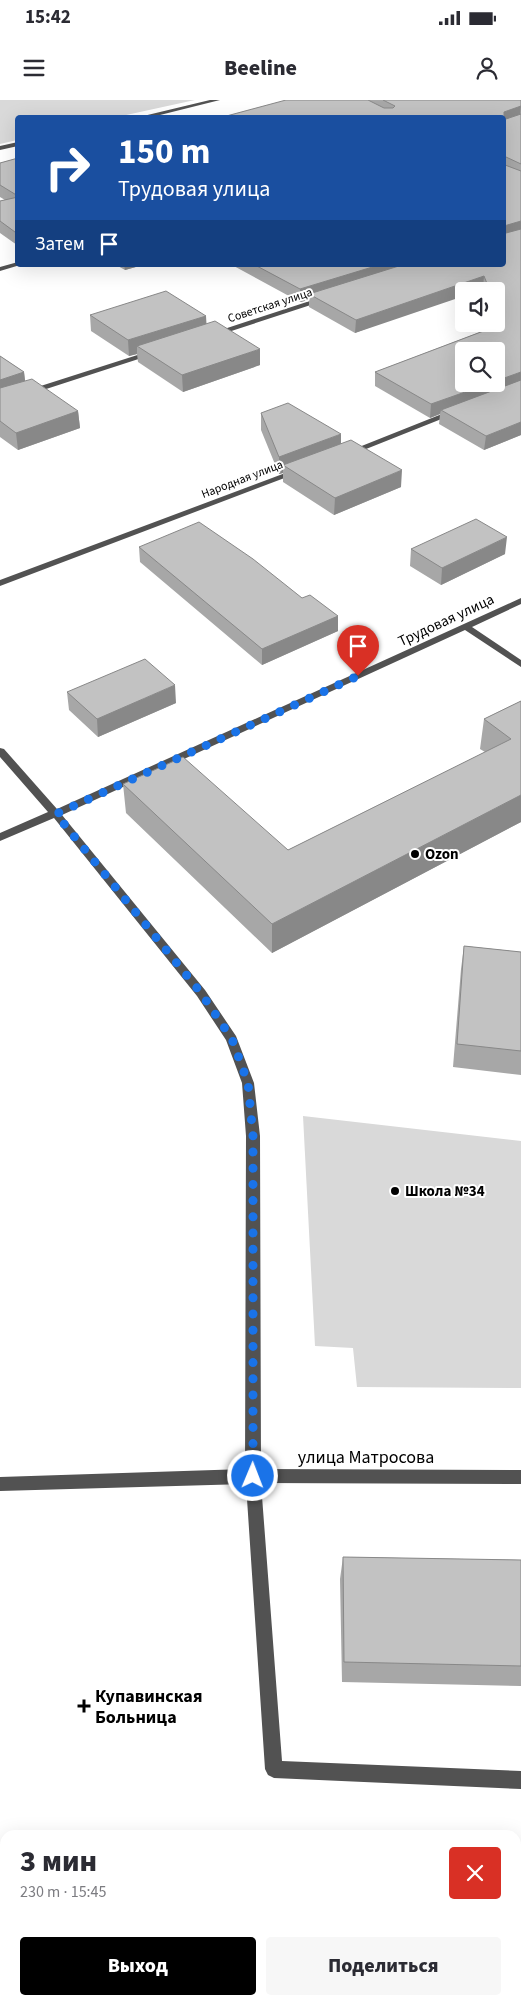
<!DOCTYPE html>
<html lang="ru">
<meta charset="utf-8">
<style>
:root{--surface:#fff;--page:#f7f7f7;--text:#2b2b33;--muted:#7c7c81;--accent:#000}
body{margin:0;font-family:"Source Sans 3",sans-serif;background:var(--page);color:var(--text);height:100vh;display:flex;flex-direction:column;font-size:19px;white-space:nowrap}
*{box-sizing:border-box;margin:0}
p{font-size:16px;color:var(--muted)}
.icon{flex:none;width:28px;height:28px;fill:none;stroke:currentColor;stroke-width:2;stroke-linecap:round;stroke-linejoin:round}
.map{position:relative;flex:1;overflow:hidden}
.sheet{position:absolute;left:0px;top:1730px;width:521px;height:175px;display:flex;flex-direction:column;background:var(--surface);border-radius:15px 15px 0 0;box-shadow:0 5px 20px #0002}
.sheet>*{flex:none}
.top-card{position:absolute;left:15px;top:15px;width:491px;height:152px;border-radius:5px;box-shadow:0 5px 20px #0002;background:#1a4fa0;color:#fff;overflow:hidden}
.controls{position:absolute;left:455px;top:182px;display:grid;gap:10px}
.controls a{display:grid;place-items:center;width:50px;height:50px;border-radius:5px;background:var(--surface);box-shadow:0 5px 20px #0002;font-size:25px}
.pin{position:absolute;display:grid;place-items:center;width:42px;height:42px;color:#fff;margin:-51px -21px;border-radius:50% 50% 50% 0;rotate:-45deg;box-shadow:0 0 5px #0007}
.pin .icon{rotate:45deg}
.me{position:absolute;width:55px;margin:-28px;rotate:1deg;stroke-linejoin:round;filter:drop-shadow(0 0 4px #0008)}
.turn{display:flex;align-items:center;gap:18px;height:105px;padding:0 20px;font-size:22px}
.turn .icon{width:65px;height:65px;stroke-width:2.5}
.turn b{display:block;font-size:35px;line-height:42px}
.then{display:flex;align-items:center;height:48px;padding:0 20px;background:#0003;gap:10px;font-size:19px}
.round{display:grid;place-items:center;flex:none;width:52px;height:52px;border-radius:5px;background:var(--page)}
.head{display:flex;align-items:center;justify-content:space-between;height:85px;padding:0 20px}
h1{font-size:30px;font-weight:800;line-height:38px}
.primary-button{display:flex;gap:10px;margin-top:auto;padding:10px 20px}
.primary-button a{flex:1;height:58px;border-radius:5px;background:var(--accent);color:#fff;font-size:20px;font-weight:800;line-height:58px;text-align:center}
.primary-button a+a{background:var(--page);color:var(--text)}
.status{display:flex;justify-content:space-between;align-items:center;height:35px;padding:0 25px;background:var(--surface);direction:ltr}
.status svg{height:14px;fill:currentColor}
header{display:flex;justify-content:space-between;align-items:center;height:65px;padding:0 20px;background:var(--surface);font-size:22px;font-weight:800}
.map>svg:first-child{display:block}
.green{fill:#d9d9d9}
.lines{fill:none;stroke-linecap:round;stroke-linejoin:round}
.minor{fill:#525252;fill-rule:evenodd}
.wall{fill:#a7a7a7}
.shaded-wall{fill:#888}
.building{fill:#c2c2c2;stroke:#888}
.route{stroke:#1a73e8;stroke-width:9;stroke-dasharray:0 16.2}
.poi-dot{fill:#000;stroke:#fff;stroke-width:2}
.labels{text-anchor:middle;stroke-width:4;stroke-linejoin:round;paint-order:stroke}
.far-street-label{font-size:12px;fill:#000;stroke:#fff}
.street-label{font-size:15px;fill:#000;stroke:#fff}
.poi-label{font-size:15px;font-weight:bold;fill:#000;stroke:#fff;text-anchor:start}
.near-street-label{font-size:18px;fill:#000;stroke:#fff}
.near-poi-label{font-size:18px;font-weight:bold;fill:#000;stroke:#fff;text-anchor:start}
</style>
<div class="status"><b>15:42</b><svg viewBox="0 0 49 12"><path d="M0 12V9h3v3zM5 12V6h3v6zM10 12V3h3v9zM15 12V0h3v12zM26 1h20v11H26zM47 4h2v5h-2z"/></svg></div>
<header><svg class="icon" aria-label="menu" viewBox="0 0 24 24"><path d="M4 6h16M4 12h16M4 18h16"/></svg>Beeline<svg class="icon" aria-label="person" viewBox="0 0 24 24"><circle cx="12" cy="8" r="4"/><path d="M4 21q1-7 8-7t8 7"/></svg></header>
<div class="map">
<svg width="521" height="1905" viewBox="0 0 521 1905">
<rect width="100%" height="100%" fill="#fff"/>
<path class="green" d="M 0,0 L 195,0 L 117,17 L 18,18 L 17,40 L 0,44 Z
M 303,1016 L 521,1041 L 521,1288 L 357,1287 L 353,1248 L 315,1246 Z"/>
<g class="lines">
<path class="minor" d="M 210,0 L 220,0 L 148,18 L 135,18 Z
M 18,42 L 18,46 L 0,50 L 0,46 Z
M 18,162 L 18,165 L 20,165 L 0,171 L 0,167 Z
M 322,197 L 329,199 L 216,236 L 209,234 Z
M 150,251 L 157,253 L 0,304 L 0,299 Z
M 452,310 L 459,312 L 351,355 L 344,353 Z
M 296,369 L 303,371 L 0,486 L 0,480 Z
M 521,498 L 521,504 L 472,527 L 521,560 L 521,567 L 465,530 L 62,715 L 205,890 L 236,936 L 254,983 L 260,1036 L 261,1369 L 521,1370 L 521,1384 L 261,1383 L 282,1661 L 521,1671 L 521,1689 L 274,1678 L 268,1675 L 265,1669 L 246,1384 L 0,1391 L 0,1377 L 245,1369 L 246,1036 L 242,983 L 226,940 L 197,896 L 54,718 L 0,741 L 0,733 L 48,712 L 0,657 L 0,648 L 4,649 L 57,709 Z"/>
</g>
<path class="wall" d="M 286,0 L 521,0 L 521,335 L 484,350 L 439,324 L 440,314 L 430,318 L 375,286 L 375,272 L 496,226 L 495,224 L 496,224 L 496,191 L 484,191 L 483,189 L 477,191 L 464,191 L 355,233 L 309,207 L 309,200 L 300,202 L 232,165 L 504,165 Z
M 18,58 L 17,145 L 0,133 L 0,101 L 5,100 L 0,97 L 0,63 Z
M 116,165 L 143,165 L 125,170 Z
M 90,215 L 206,216 L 206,224 L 260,265 L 183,292 L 138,262 L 137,254 L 129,256 L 91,231 Z
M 0,256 L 24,272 L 25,281 L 78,311 L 80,328 L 18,350 L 0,337 Z
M 261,313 L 341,344 L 401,387 L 334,415 L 283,382 L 283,373 L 279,374 L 261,330 Z
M 139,447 L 302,498 L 338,516 L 338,531 L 262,565 L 140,462 Z
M 411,449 L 505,454 L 441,485 L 410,466 Z
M 67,592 L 176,603 L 98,637 L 69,610 Z
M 521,601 L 521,722 L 272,853 L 126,713 L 123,684 L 288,750 L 485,652 L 480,649 L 484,619 Z
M 464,846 L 521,852 L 521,975 L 453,967 L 461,869 Z
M 343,1457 L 521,1460 L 521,1586 L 342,1582 L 340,1479 Z
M 427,1900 L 516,1900 L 521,1905 L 426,1905 Z"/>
<path class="shaded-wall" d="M 521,6 L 520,17 L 504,23 L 504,12 Z
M 521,121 L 521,129 L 504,138 L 504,126 Z
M 15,132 L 18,132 L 18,145 L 17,145 Z
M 124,165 L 143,165 L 125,170 Z
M 379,165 L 419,165 L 309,194 L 309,200 L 300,202 L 300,189 Z
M 484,176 L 483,189 L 477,191 L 464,191 L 464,196 L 355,233 L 356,220 Z
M 206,216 L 207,232 L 137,246 L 137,254 L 129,256 L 128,240 Z
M 260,249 L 260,265 L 183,292 L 182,275 Z
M 24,272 L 26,289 L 0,297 L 0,280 Z
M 521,272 L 521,285 L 441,310 L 440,314 L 430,318 L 431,304 L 488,284 L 496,284 L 496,281 Z
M 78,311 L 80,328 L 18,350 L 16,333 Z
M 521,322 L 521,335 L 484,350 L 486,336 Z
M 341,334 L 341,351 L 283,365 L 283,373 L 279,374 L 279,357 Z
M 402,370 L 401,387 L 334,415 L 335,398 Z
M 507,437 L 505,454 L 441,485 L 442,468 Z
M 338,516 L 338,531 L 262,565 L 262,549 Z
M 175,585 L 176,603 L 98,637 L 97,619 Z
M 521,695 L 521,722 L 272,853 L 272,824 Z"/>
<path class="building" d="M 286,0 L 368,0 L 384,8 L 393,8 L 395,6 L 383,0 L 521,0 L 521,6 L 504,12 L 504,18 L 219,18 Z
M 521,14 L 521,64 L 506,57 L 504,59 L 504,18 L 506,19 Z
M 18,58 L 18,96 L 0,85 L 0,63 Z
M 504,60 L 505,65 L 521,71 L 521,121 L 504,126 L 504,129 Z
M 18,97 L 18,132 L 15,132 L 0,121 L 0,101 Z
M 521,129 L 521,272 L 496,281 L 496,251 L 464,251 L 464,284 L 488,284 L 431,304 L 375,272 L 502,224 L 496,209 L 496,191 L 490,191 L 484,176 L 356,220 L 309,194 L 402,165 L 504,165 L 504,132 L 506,133 Z
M 255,165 L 379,165 L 300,189 Z
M 166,191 L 206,216 L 128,240 L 90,215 Z
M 215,221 L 260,249 L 182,275 L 137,246 Z
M 0,256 L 24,272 L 0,280 Z
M 32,279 L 78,311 L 16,333 L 0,321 L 0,288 Z
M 521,280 L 521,322 L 486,336 L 441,310 Z
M 288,303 L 341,334 L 279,357 L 261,313 Z
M 351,340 L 402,370 L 335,398 L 283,365 Z
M 476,419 L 507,437 L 442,468 L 411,449 Z
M 199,422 L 253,459 L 302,498 L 310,495 L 338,516 L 262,549 L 139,447 Z
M 145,559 L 175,585 L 97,619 L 67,592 Z
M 521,601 L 521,695 L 272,824 L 123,684 L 183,657 L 288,750 L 511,639 L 484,619 Z
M 464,846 L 521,852 L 521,951 L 457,944 Z
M 343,1457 L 521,1460 L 521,1566 L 344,1562 Z
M 516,1871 L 521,1872 L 521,1905 L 430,1905 L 430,1900 L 516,1900 Z"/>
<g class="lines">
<path class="route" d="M 253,1376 L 253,1036 L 248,983 L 232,939 L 201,893 L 56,714 L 358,576"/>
</g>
<g class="poi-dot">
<circle cx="415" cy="754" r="5"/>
<circle cx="395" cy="1091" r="5"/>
<path d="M81.5 1598.5h5v5h5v5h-5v5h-5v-5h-5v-5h5z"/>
</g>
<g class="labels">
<g class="far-street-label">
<text transform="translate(270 205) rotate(-18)" y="4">Советская улица</text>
<text transform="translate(242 379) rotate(-21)" y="4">Народная улица</text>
</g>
<g class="street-label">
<text transform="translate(446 520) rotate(-25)" y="5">Трудовая улица</text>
</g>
<g class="poi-label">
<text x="425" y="759">Ozon</text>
<text x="405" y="1096">Школа №34</text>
</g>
<g class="near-street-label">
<text x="366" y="1363">улица Матросова</text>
</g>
<g class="near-poi-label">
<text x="95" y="1602">Купавинская<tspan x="95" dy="21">Больница</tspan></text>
</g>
</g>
</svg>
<div class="controls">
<a><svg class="icon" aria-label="sound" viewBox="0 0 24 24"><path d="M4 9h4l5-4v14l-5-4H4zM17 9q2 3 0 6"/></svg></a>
<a><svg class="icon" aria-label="search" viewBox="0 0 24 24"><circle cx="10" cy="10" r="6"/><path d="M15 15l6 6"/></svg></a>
</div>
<div class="pin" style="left:358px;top:576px;background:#d93025"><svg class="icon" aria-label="arrive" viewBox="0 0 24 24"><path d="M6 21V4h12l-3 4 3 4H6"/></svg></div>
<svg class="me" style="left:253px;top:1376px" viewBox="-20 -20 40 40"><circle r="17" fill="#1a73e8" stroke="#fff" stroke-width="3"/><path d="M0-11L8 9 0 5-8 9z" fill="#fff"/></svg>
<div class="top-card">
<div class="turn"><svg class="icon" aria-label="right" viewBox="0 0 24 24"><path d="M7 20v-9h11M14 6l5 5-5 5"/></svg><div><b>150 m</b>Трудовая улица</div></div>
<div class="then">Затем<svg class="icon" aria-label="arrive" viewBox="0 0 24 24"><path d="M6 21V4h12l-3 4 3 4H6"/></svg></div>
</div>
<section class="sheet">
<div class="head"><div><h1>3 мин</h1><p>230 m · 15:45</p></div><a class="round" style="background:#d93025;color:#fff"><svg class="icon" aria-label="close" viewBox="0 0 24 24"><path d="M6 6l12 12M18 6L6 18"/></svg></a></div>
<div class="primary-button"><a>Выход</a><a>Поделиться</a></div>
</section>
</div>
